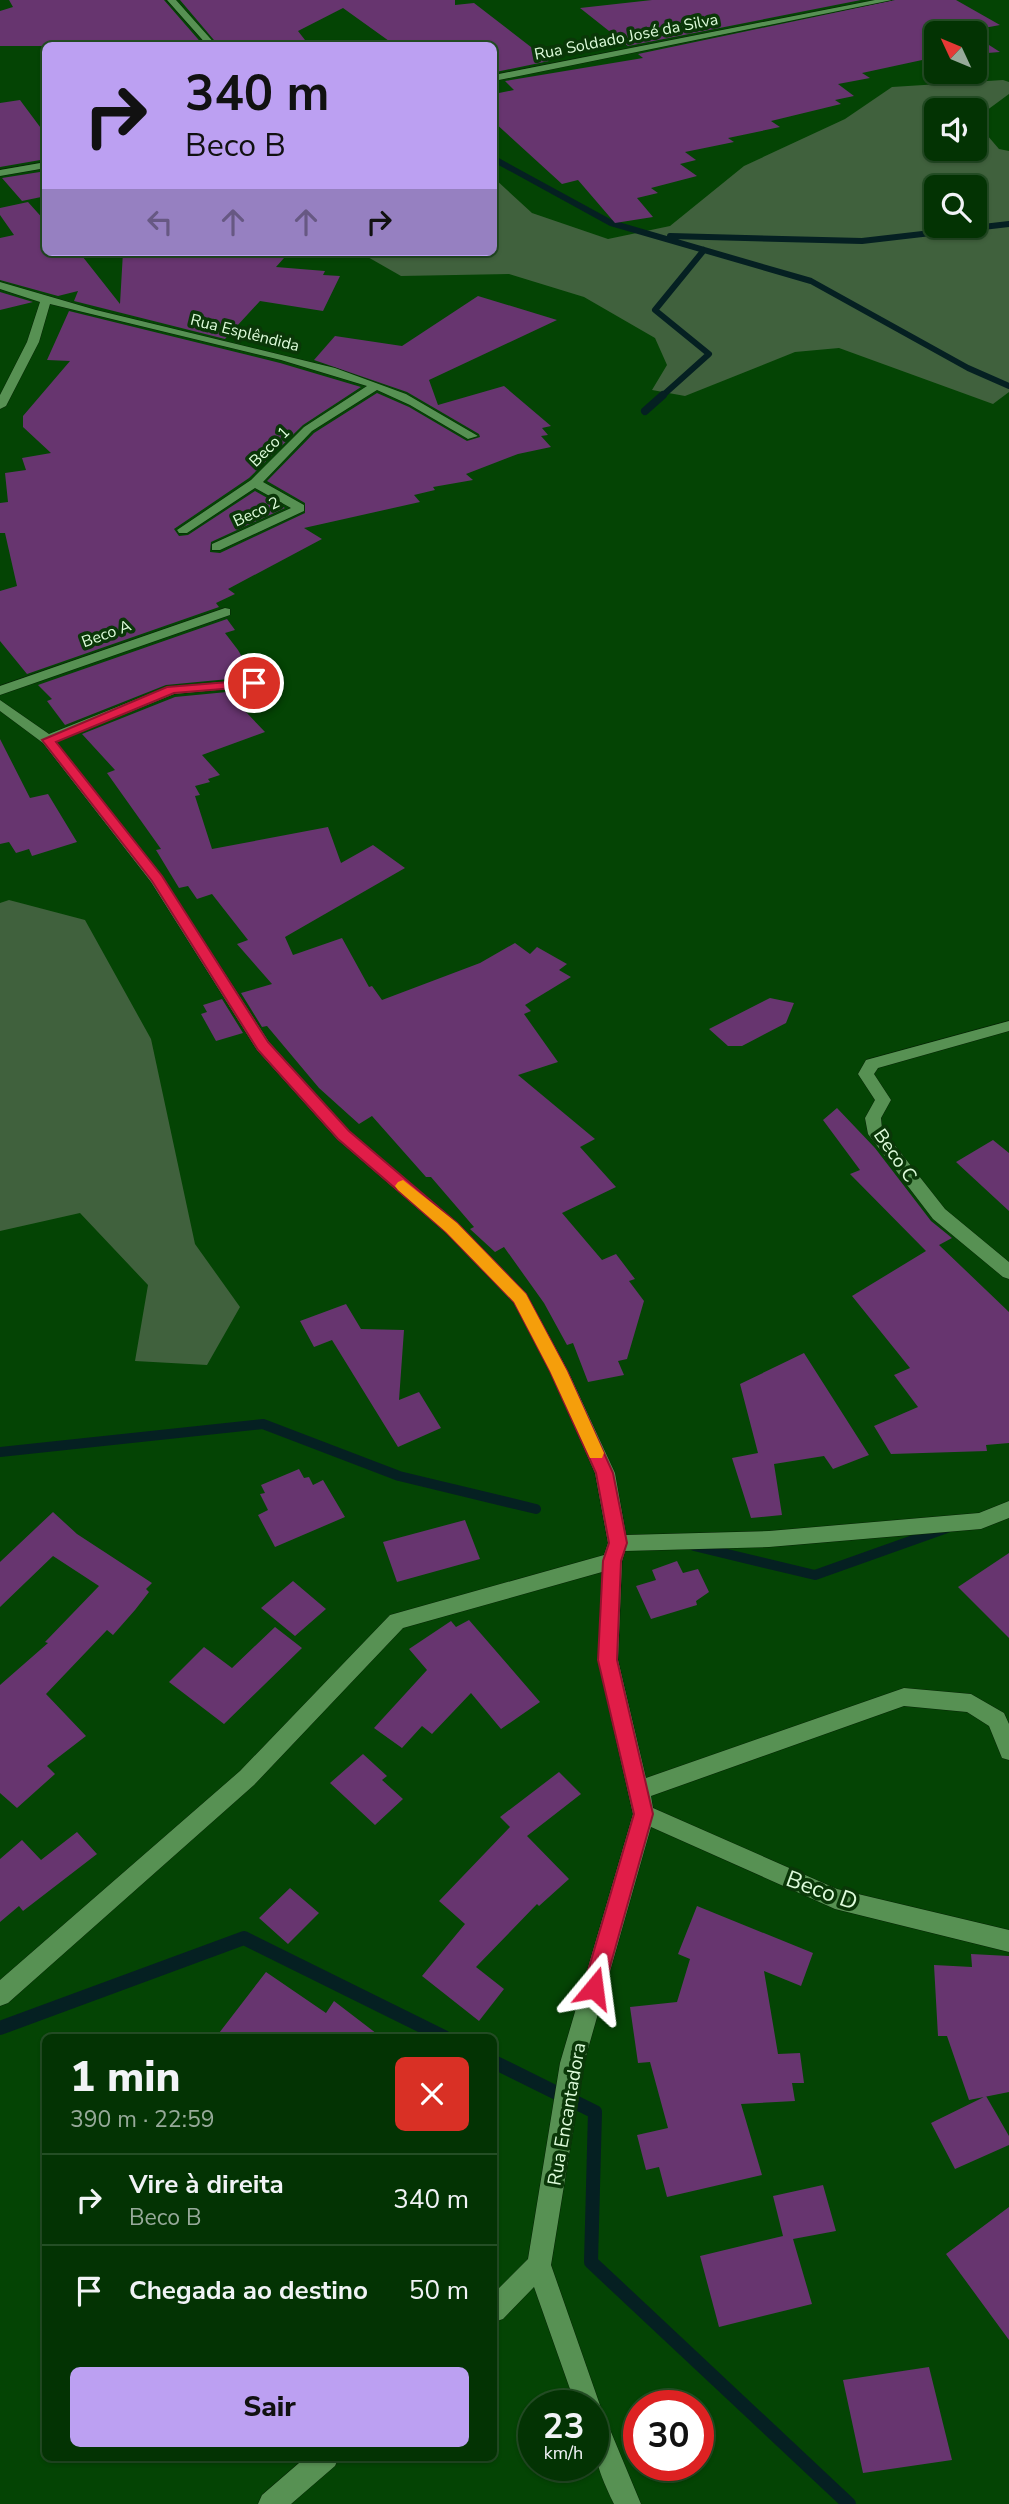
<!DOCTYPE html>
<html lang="pt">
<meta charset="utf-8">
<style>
:root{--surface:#033303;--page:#113f12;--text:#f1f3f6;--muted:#97aa9a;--line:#244e25;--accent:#bca0f2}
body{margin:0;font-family:"Nunito Sans",sans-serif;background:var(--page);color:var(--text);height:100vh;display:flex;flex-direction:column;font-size:26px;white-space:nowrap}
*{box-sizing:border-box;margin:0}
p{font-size:23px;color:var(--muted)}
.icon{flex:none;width:38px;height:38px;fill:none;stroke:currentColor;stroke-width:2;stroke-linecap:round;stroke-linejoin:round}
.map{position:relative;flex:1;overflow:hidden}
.panel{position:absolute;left:42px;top:2034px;width:455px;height:427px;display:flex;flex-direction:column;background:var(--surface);border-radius:10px;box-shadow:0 2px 5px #0004,0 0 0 2px var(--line)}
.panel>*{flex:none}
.guide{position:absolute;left:42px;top:42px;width:455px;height:214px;border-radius:10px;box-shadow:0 2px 5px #0004,0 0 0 2px var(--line);background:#bca0f2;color:#111;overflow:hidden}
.needle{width:46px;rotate:314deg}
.fabs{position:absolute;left:924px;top:21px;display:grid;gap:14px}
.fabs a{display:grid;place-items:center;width:63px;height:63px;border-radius:10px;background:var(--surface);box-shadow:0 2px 5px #0004,0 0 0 2px var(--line);font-size:35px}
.speed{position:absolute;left:518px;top:2390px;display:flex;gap:14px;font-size:35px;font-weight:700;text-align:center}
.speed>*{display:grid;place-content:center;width:91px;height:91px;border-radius:50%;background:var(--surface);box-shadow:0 2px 5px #0004,0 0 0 2px var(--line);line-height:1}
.speed small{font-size:18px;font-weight:400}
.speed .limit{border:10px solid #d22;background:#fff;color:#111}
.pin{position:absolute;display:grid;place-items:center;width:60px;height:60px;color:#fff;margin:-30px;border:4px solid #fff;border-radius:50%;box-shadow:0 2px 7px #0007}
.me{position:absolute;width:77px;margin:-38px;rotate:16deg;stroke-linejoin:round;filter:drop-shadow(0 0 5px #0008)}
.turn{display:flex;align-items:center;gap:24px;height:147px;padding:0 28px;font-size:32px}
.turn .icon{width:91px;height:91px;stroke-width:2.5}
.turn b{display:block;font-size:49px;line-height:60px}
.lanes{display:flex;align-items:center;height:66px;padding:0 28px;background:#0003;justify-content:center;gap:35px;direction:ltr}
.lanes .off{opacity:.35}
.round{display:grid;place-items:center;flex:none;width:74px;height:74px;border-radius:10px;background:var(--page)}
.head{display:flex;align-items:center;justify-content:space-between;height:119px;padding:0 28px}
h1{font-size:42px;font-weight:800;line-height:52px}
.cta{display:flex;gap:14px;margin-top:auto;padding:14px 28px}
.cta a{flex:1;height:80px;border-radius:10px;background:var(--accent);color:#111;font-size:28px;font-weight:800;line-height:80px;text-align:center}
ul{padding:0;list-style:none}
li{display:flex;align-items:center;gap:21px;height:91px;padding:0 28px;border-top:2px solid var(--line)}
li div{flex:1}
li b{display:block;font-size:26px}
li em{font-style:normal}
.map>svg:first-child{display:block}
.green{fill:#40613d;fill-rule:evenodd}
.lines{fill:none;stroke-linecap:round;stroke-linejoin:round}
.stream-far3{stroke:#052022;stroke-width:6}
.stream-far2{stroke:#052022;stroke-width:8}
.stream-far1{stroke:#052022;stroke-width:10}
.stream{stroke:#052022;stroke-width:14}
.building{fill:#67356f}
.minor-casing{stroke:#072506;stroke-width:1}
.minor{fill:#579153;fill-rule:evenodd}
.route{fill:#e11d48;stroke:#92132f;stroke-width:2}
.slow{fill:#f59e0b}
.labels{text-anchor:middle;stroke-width:7;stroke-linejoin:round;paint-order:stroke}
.far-street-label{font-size:16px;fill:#defcdb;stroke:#0a3708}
.street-label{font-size:19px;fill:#defcdb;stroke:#0a3708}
.near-street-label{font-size:23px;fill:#defcdb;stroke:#0a3708}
</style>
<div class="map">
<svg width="1009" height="2504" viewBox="0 0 1009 2504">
<rect width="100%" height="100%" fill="#044404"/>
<path class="green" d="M 1003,80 L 1009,82 L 1009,94 L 975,119 L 975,110 L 936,110 L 936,149 L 975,149 L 975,121 L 999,149 L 1009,151 L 1009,392 L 993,404 L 839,348 L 795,352 L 685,396 L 652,390 L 667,365 L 655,338 L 584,297 L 509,274 L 401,276 L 359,252 L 494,252 L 494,178 L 532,213 L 608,239 L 670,226 L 744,166 L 845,119 L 892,87 ZM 936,187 L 975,187 L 975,226 L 936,226 Z
M 9,900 L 85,920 L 151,1039 L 195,1244 L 240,1307 L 207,1365 L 135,1361 L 148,1285 L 80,1213 L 0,1231 L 0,903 Z"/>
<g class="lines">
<path class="stream-far3" d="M 494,159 L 611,223 L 811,281 L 968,368 L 1009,386
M 670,236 L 862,241 L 1009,224
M 661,397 L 709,354 L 655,310 L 704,250"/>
<path class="stream-far2" d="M 645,411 L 663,395"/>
<path class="stream-far1" d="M 0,1452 L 263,1424 L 399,1476 L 536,1509
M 694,1546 L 815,1575 L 947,1528"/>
<path class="stream" d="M 0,2028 L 244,1938 L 444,2037
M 494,2062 L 595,2112 L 591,2262 L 849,2504"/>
</g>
<path class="building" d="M 9,0 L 164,0 L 204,46 L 0,46 L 0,11 L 13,7 Z
M 180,0 L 455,0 L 455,5 L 474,3 L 549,61 L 496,72 L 494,46 L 396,46 L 343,8 L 298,31 L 305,40 L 267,46 L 219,46 Z
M 652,0 L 861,0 L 628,46 L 580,8 Z
M 895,0 L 956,0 L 1000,25 L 968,31 L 971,33 L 936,33 L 936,57 L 862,73 L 870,78 L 838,84 L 854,96 L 835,100 L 841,104 L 771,121 L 780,127 L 728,138 L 734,142 L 685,152 L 696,160 L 680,164 L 697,176 L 651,188 L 658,193 L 637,198 L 653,217 L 615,223 L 578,180 L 562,184 L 494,122 L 494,94 L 514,90 L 505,81 L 643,58 L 638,54 Z
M 975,36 L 1000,52 L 975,54 Z
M 20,100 L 46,135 L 46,159 L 0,167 L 0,103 Z
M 46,171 L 46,196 L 22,201 L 2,178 Z
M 28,202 L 46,222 L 46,252 L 79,252 L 120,304 L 123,252 L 250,252 L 284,258 L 276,267 L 325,271 L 323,275 L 340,276 L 323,311 L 260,301 L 225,339 L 74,301 L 78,291 L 58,296 L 0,280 L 0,238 L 14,235 L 0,215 L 0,208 Z
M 0,292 L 33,302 L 0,310 Z
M 478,296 L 557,320 L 429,380 L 438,405 L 504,386 L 551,426 L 542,428 L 548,435 L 541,436 L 551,447 L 518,454 L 466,474 L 473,480 L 433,487 L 435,490 L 414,495 L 420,502 L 304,528 L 322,539 L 228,589 L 235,594 L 216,603 L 219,607 L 27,674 L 0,641 L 0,591 L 17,586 L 5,533 L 0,533 L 0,503 L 8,502 L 5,473 L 26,470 L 22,458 L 51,453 L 23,427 L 23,416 L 70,361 L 47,360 L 69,311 L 280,363 L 361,387 L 303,425 L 249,478 L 174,529 L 179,536 L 188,535 L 255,491 L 285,508 L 211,542 L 210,552 L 220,553 L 305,513 L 305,503 L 267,481 L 314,433 L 377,393 L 409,407 L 467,441 L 480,437 L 479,434 L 407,392 L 314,360 L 335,336 L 402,346 Z
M 227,619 L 235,630 L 225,633 L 238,650 L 252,674 L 250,677 L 166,685 L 65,725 L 47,701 L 52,699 L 38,685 Z
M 227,692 L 265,732 L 202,755 L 220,775 L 208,779 L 210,782 L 195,786 L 200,795 L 195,796 L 212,849 L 328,827 L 341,863 L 373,845 L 405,868 L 285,937 L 293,955 L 342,938 L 369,987 L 372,986 L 382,1000 L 480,963 L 515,943 L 530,954 L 537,947 L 567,964 L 559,970 L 571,977 L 525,1005 L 531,1011 L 524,1014 L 558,1062 L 518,1075 L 595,1139 L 580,1147 L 616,1187 L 562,1213 L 602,1260 L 616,1254 L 635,1279 L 629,1281 L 644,1301 L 627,1359 L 618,1361 L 624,1375 L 588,1382 L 573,1343 L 567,1345 L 544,1303 L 504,1247 L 495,1252 L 470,1229 L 474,1227 L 431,1177 L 426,1177 L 372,1116 L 359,1124 L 319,1088 L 267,1026 L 262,1027 L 241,993 L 272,984 L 237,944 L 248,940 L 212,894 L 197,899 L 188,886 L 179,888 L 156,850 L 161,849 L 107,773 L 115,770 L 82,734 L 175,697 Z
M 0,739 L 30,798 L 48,794 L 77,842 L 32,856 L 29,849 L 16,853 L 9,842 L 0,844 Z
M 770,998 L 794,1003 L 786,1023 L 742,1046 L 728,1046 L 709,1029 Z
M 222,999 L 243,1033 L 216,1041 L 201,1014 L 207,1012 L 203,1005 Z
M 837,1108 L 875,1148 L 931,1221 L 952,1238 L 939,1245 L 1009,1312 L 1009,1443 L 986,1445 L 987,1451 L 891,1454 L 874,1426 L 918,1407 L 894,1375 L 910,1368 L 852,1296 L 926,1251 L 850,1174 L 860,1170 L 823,1120 Z
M 993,1140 L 1009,1153 L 1009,1211 L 956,1162 Z
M 346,1304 L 361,1329 L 404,1330 L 399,1400 L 419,1392 L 441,1428 L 398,1447 L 332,1340 L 314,1347 L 300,1321 Z
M 804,1353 L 869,1455 L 833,1469 L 824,1456 L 774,1464 L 782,1515 L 751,1518 L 732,1458 L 758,1453 L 740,1384 Z
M 299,1469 L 304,1478 L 309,1477 L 313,1485 L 323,1480 L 345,1517 L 275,1547 L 258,1515 L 268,1510 L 260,1494 L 265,1493 L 261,1485 Z
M 53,1512 L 77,1534 L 152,1583 L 146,1589 L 149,1592 L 135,1610 L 113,1635 L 107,1630 L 46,1694 L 86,1736 L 47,1766 L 55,1774 L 17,1808 L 0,1793 L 0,1685 L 48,1643 L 45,1642 L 99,1586 L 53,1556 L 0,1607 L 0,1562 Z
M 465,1520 L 480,1559 L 397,1582 L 383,1542 Z
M 1009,1553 L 1009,1638 L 958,1587 Z
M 677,1561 L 683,1573 L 698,1569 L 709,1592 L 696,1601 L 697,1605 L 651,1619 L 636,1586 L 656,1580 L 652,1570 Z
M 293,1581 L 326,1609 L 295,1636 L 261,1608 Z
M 469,1620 L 540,1702 L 501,1729 L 471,1693 L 432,1734 L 422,1726 L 402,1748 L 374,1728 L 427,1670 L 409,1649 L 451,1621 L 456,1627 Z
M 275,1627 L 302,1648 L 224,1724 L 169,1682 L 204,1647 L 232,1668 Z
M 363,1754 L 387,1776 L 382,1780 L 403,1799 L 375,1825 L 330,1783 Z
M 559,1772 L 581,1794 L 527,1836 L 569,1879 L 539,1906 L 537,1904 L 476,1967 L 504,1989 L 479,2021 L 422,1976 L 465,1924 L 439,1901 L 510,1827 L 500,1817 Z
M 77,1832 L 97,1854 L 23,1911 L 19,1906 L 0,1922 L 0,1859 L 22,1840 L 41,1860 Z
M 290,1888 L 319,1913 L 288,1944 L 259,1918 Z
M 697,1906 L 813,1953 L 801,1986 L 764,1971 L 778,2054 L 800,2053 L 804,2083 L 792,2083 L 795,2101 L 741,2104 L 762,2175 L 667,2197 L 659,2167 L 646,2170 L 637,2135 L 668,2128 L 650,2062 L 638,2063 L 630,2007 L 677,2002 L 690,1959 L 678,1954 Z
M 971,1954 L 1009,1956 L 1009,2092 L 969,2100 L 947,2036 L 938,2036 L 934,1965 L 972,1967 Z
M 266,1972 L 326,2013 L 334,2001 L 381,2037 L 216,2037 Z
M 986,2096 L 1009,2136 L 1009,2145 L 955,2169 L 931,2123 Z
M 823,2185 L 836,2231 L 793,2239 L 812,2304 L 719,2327 L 700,2256 L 783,2236 L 773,2196 Z
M 1009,2207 L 1009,2340 L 946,2254 Z
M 929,2367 L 952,2460 L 863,2473 L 843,2380 Z"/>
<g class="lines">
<g class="minor-casing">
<path id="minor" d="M 167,0 L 176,0 L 217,46 L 208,46 Z
M 875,0 L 892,0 L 494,81 L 494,75 Z
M 46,162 L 46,168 L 0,176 L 0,170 Z
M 0,282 L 96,310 L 335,368 L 406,394 L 478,436 L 468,439 L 410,405 L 377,390 L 312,431 L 263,482 L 304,505 L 304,511 L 220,550 L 212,550 L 212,544 L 291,508 L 255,488 L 187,533 L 179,533 L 177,530 L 251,480 L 304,427 L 367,386 L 281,360 L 50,304 L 39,342 L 6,406 L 0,409 L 0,395 L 27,342 L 40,302 L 0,289 Z
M 225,608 L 230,609 L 230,615 L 0,695 L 0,686 Z
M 254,679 L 259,680 L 259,686 L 174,694 L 56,742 L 162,876 L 269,1042 L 349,1131 L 458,1223 L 526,1293 L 568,1371 L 615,1473 L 626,1535 L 769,1531 L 979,1513 L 1009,1501 L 1009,1518 L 981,1529 L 769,1547 L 625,1551 L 622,1561 L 618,1660 L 646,1778 L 904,1688 L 971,1694 L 1004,1713 L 1009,1724 L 1009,1760 L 1002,1758 L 989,1726 L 967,1712 L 904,1706 L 651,1796 L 653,1808 L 837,1889 L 1009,1930 L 1009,1952 L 835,1909 L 651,1827 L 584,2063 L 551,2265 L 601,2408 L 641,2504 L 614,2504 C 594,2463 593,2451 593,2406 L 576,2406 L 534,2287 L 503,2319 L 494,2322 L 494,2293 L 528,2259 L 560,2063 L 633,1814 L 598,1660 L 602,1572 L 403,1628 L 254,1785 L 8,2003 L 0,2006 L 0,1980 L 240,1771 L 390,1615 L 604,1555 L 608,1543 L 595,1473 L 550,1371 L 514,1303 L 446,1233 L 337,1139 L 257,1050 L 151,882 L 43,743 L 0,711 L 0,700 L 49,734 L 167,687 Z
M 1009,1021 L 1009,1031 L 878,1068 L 874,1074 L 891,1100 L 881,1118 L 882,1129 L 945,1209 L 1009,1262 L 1009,1279 L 1003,1277 L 933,1219 L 868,1134 L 865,1118 L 875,1100 L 858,1074 L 866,1060 Z
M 306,2457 L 339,2457 L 335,2466 L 291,2504 L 258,2504 L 262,2495 Z"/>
</g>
<use href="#minor" class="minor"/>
</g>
<path class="route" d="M 254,680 L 260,683 L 258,686 L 174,693 L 56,742 L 162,876 L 268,1042 L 349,1131 L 457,1223 L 526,1294 L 567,1371 L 613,1473 L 627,1543 L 621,1561 L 617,1660 L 653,1814 L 604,1988 L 601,1995 L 594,1998 L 586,1995 L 583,1988 L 634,1814 L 598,1660 L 603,1561 L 609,1543 L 596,1473 L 550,1371 L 514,1302 L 446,1232 L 338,1139 L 258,1050 L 152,881 L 42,740 L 167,687 Z"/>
<path class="slow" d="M 403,1180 L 457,1223 L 526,1294 L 567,1371 L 604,1453 L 602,1458 L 590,1458 L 550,1371 L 514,1302 L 446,1232 L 398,1190 L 395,1186 L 398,1182 Z"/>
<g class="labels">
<g class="far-street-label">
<text transform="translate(626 36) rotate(-11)" y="6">Rua Soldado José da Silva</text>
<text transform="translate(245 332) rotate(14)" y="6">Rua Esplêndida</text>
<text transform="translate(269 446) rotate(-45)" y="6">Beco 1</text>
<text transform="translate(256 511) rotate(-25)" y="6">Beco 2</text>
<text transform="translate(106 633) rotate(-20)" y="6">Beco A</text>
</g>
<g class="street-label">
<text transform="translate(896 1155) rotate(55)" y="7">Beco C</text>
<text transform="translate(566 2114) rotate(-80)" y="7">Rua Encantadora</text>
</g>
<g class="near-street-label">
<text transform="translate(822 1890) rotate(20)" y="8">Beco D</text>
</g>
</g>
</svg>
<div class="fabs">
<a><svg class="needle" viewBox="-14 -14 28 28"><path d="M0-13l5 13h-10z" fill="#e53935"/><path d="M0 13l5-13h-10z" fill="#97aa9a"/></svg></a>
<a><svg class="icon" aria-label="sound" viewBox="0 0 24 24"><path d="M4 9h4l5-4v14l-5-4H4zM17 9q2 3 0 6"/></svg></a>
<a><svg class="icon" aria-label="search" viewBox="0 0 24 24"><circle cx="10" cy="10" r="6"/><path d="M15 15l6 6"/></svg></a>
</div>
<div class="speed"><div>23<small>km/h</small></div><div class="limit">30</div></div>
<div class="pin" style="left:254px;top:683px;background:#d93025"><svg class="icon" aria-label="arrive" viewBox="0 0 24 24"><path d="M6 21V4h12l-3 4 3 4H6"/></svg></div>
<svg class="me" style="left:594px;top:1988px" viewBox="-20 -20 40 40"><path d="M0-17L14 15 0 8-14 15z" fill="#e11d48" stroke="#fff" stroke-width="4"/></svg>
<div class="guide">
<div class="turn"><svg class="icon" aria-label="right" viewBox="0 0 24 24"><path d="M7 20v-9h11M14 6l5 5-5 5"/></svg><div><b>340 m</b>Beco B</div></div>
<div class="lanes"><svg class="icon off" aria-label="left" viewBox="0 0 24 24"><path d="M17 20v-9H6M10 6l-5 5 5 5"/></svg><svg class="icon off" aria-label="ahead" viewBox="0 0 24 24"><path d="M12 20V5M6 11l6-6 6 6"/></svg><svg class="icon off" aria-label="ahead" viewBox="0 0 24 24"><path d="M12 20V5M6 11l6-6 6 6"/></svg><svg class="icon" aria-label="right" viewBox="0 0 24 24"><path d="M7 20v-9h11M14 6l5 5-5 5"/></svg></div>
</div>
<section class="panel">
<div class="head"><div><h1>1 min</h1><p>390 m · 22:59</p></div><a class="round" style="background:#d93025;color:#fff"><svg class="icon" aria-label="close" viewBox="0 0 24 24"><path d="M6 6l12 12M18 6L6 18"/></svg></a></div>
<ul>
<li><svg class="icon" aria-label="right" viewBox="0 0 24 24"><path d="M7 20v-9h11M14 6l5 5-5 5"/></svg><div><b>Vire à direita</b><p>Beco B</p></div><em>340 m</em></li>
<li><svg class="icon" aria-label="arrive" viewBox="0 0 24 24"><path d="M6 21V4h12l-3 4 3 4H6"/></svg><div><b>Chegada ao destino</b></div><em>50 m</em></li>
</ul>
<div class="cta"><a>Sair</a></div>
</section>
</div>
